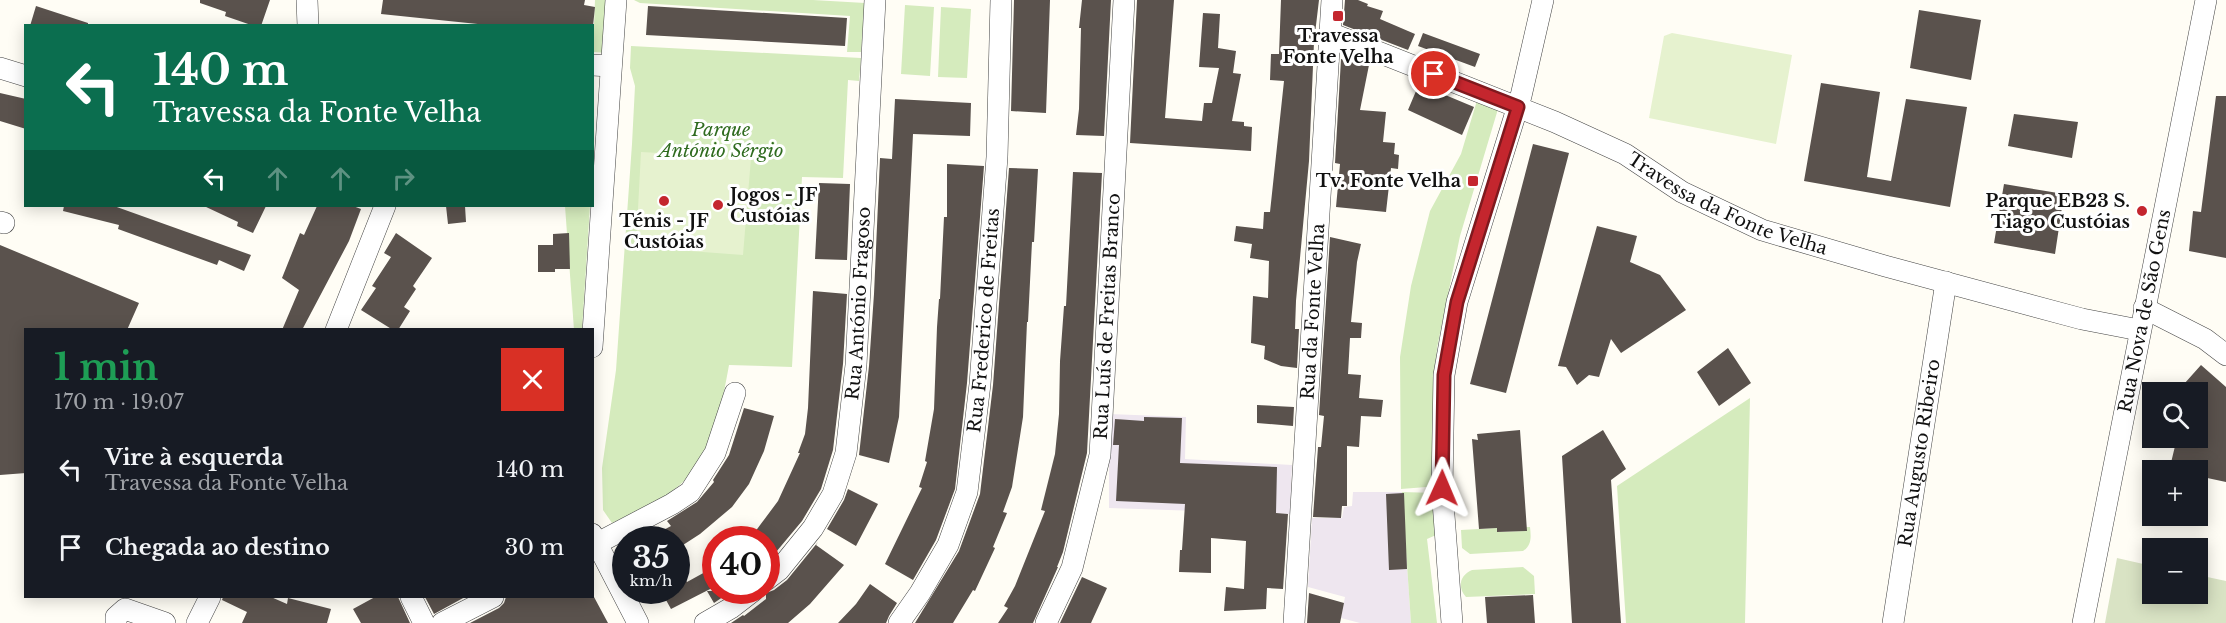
<!DOCTYPE html>
<html lang="pt">
<meta charset="utf-8">
<style>
:root{--surface:#171b24;--page:#242831;--text:#f1f3f6;--muted:#9ea1a6}
body{margin:0;font-family:"Libre Baskerville",serif;background:var(--page);color:var(--text);height:100vh;display:flex;flex-direction:column;font-size:22px;white-space:nowrap}
*{box-sizing:border-box;margin:0}
p{font-size:20px;color:var(--muted)}
.icon{flex:none;width:33px;height:33px;fill:none;stroke:currentColor;stroke-width:2;stroke-linecap:round;stroke-linejoin:round}
.map{position:relative;flex:1;overflow:hidden}
.sheet{position:absolute;left:24px;top:328px;width:570px;height:270px;display:flex;flex-direction:column;background:var(--surface);border-radius:0px;box-shadow:0 3px 15px #0003}
.sheet>*{flex:none}
.top-card{position:absolute;left:24px;top:24px;width:570px;height:183px;border-radius:0px;box-shadow:0 3px 15px #0003;background:#0b6e4f;color:#fff;overflow:hidden}
.buttons{position:absolute;left:2142px;top:382px;display:grid;gap:12px}
.buttons a{display:grid;place-items:center;width:66px;height:66px;border-radius:0px;background:var(--surface);box-shadow:0 3px 15px #0003;font-size:30px}
.speed{position:absolute;left:612px;top:526px;display:flex;gap:12px;font-size:30px;font-weight:700;text-align:center}
.speed>*{display:grid;place-content:center;width:78px;height:78px;border-radius:50%;background:var(--surface);box-shadow:0 3px 15px #0003;line-height:1}
.speed small{font-size:15px;font-weight:400}
.speed .limit{border:9px solid #d22;background:#fff;color:#111}
.pin{position:absolute;display:grid;place-items:center;width:51px;height:51px;color:#fff;margin:-26px;border:3px solid #fff;border-radius:50%;box-shadow:0 2px 6px #0007}
.me{position:absolute;width:66px;margin:-33px;rotate:1deg;stroke-linejoin:round;filter:drop-shadow(0 0 4px #0008)}
.turn{display:flex;align-items:center;gap:21px;height:126px;padding:0 30px;font-size:27px}
.turn .icon{width:78px;height:78px;stroke-width:2.5}
.turn b{display:block;font-size:42px;line-height:51px}
.lanes{display:flex;align-items:center;height:57px;padding:0 30px;background:#0003;justify-content:center;gap:30px;direction:ltr}
.lanes .off{opacity:.35}
.round{display:grid;place-items:center;flex:none;width:63px;height:63px;border-radius:0px;background:var(--page)}
.summary{display:flex;align-items:center;justify-content:space-between;height:102px;padding:0 30px}
h1{font-size:36px;font-weight:700;line-height:45px;color:#1e9e55}
ul{padding:0;list-style:none}
li{display:flex;align-items:center;gap:18px;height:78px;padding:0 30px}
li div{flex:1}
li b{display:block;font-size:22px}
li em{font-style:normal}
.map>svg:first-child{display:block}
.industrial{fill:#eee6ef}
.green{fill:#d5ebbd}
.cemetery{fill:#d9e3c4}
.pitch{fill:#e6f2cf}
.building{fill:#5a524d}
.lines{fill:none;stroke-linecap:round;stroke-linejoin:round}
.minor-casing{stroke:#444;stroke-width:22}
.minor{stroke:#fff;stroke-width:21}
.route-casing{stroke:#7f191e;stroke-width:15}
.route{stroke:#c4262e;stroke-width:10}
.poi-dot{fill:#c4262e;stroke:#fff;stroke-width:2}
.labels{text-anchor:middle;stroke-width:6;stroke-linejoin:round;paint-order:stroke}
.poi-label{font-size:18px;font-weight:bold;fill:#111;stroke:#fff}
.park-label{font-size:18px;font-style:italic;fill:#2f6b1f;stroke:#fff}
.street-label{font-size:18px;fill:#111;stroke:#fff}
</style>
<div class="map">
<svg width="2226" height="623" viewBox="0 0 2226 623">
<rect width="100%" height="100%" fill="#fffdf5"/>
<path class="industrial" d="M 1109,414 L 1186,417 L 1185,459 L 1292,465 L 1290,514 L 1109,508 Z
M 1353,492 L 1402,492 L 1411,623 L 1360,623 L 1341,618 L 1345,597 L 1308,587 L 1312,518 L 1342,518 L 1344,507 L 1352,506 Z"/>
<path class="green" d="M 595,0 L 611,0 L 608,53 L 593,52 Z
M 634,0 L 813,0 L 865,3 L 861,52 L 847,52 L 850,16 L 640,3 Z
M 905,5 L 934,7 L 930,76 L 901,74 Z
M 941,7 L 971,9 L 967,78 L 938,77 Z
M 631,46 L 861,58 L 859,81 L 848,80 L 843,178 L 802,177 L 792,367 L 729,365 C 722,404 713,452 684,481 C 664,501 636,511 612,523 L 603,510 L 602,468 L 616,370 L 632,144 L 635,86 L 630,68 Z
M 1478,97 L 1498,109 L 1460,236 L 1437,348 L 1434,403 L 1439,486 L 1401,489 L 1400,357 L 1411,286 L 1430,211 L 1461,154 Z
M 565,206 L 590,206 L 582,330 L 574,330 Z
M 1750,398 L 1745,623 L 1626,623 L 1617,486 Z
M 1402,492 L 1435,493 L 1436,535 L 1427,539 L 1437,623 L 1411,623 Z
M 1526,527 L 1530,527 C 1531,537 1532,545 1523,551 L 1470,554 L 1462,548 L 1461,530 L 1497,528 L 1497,532 L 1526,531 Z
M 1523,567 L 1534,576 L 1535,594 L 1466,597 C 1457,587 1460,575 1472,570 Z"/>
<path class="cemetery" d="M 2117,558 L 2152,566 L 2152,594 L 2198,594 L 2198,575 L 2226,581 L 2226,623 L 2105,623 Z"/>
<path class="pitch" d="M 1672,33 L 1792,55 L 1776,144 L 1649,118 L 1664,36 Z
M 641,152 L 751,158 L 743,255 L 636,247 Z"/>
<path class="building" d="M 200,0 L 270,0 L 261,26 L 254,26 L 225,16 L 226,12 L 200,3 Z
M 383,0 L 585,0 L 584,5 L 595,7 L 593,26 L 497,26 L 381,14 Z
M 1014,0 L 1050,0 L 1046,113 L 1011,111 Z
M 1082,0 L 1111,0 L 1104,136 L 1076,135 L 1079,109 L 1081,28 L 1079,28 Z
M 1137,0 L 1174,0 L 1165,118 L 1202,121 L 1204,103 L 1212,103 L 1219,68 L 1199,67 L 1203,13 L 1220,14 L 1218,48 L 1236,51 L 1233,73 L 1241,74 L 1232,121 L 1244,122 L 1244,126 L 1252,127 L 1251,151 L 1130,143 Z
M 1281,0 L 1319,0 L 1314,42 L 1309,161 L 1296,301 L 1295,329 L 1299,329 L 1297,368 L 1281,366 L 1264,359 L 1265,346 L 1251,343 L 1253,296 L 1268,298 L 1269,261 L 1250,258 L 1252,244 L 1234,241 L 1236,226 L 1263,229 L 1264,212 L 1270,212 L 1284,81 L 1270,80 L 1271,54 L 1279,54 Z
M 1345,0 L 1358,0 L 1368,4 L 1367,6 L 1383,11 L 1380,19 L 1415,34 L 1408,50 L 1343,25 Z
M 36,6 L 88,23 L 88,26 L 30,26 Z
M 648,6 L 847,18 L 845,46 L 646,35 Z
M 1919,10 L 1981,20 L 1971,80 L 1910,68 Z
M 1423,33 L 1480,54 L 1475,67 L 1418,46 Z
M 1341,59 L 1369,65 L 1360,110 L 1386,112 L 1383,142 L 1395,143 L 1394,154 L 1399,155 L 1398,169 L 1391,168 L 1386,212 L 1336,207 L 1340,164 L 1335,163 Z
M 1821,83 L 1880,92 L 1867,177 L 1891,181 L 1906,99 L 1967,107 L 1950,207 L 1804,181 Z
M 1419,84 L 1474,107 L 1462,135 L 1408,110 Z
M 0,93 L 26,99 L 26,129 L 0,121 Z
M 2216,96 L 2226,96 L 2226,258 L 2189,251 L 2193,211 L 2201,212 Z
M 895,99 L 971,103 L 970,136 L 913,134 L 899,417 L 889,463 L 859,455 L 869,366 L 874,294 L 880,158 L 892,159 Z
M 2014,114 L 2078,122 L 2072,158 L 2008,146 Z
M 1533,144 L 1569,153 L 1506,393 L 1470,384 Z
M 947,164 L 984,166 L 967,383 L 955,489 L 936,540 L 913,580 L 885,564 L 922,488 L 919,487 L 927,462 L 925,461 L 934,409 L 937,327 L 939,299 L 940,299 L 944,217 L 947,217 Z
M 1009,168 L 1038,169 L 1034,242 L 1032,242 L 1028,322 L 1027,322 L 1023,417 L 1012,487 L 1003,512 L 1007,513 L 993,547 L 995,548 L 975,591 L 973,590 L 953,623 L 915,623 L 959,551 L 980,494 L 993,385 Z
M 1073,172 L 1102,173 L 1087,453 L 1063,552 L 1057,567 L 1058,567 L 1033,623 L 998,623 L 1008,608 L 1004,606 L 1015,586 L 1045,511 L 1041,510 L 1055,454 L 1059,414 L 1060,361 L 1064,306 L 1066,306 Z
M 819,183 L 850,184 L 847,260 L 815,259 Z
M 2004,184 L 2064,194 L 2055,254 L 1994,243 Z
M 64,206 L 114,206 L 251,255 L 244,271 L 219,260 L 217,265 L 118,229 L 119,225 L 63,211 Z
M 204,206 L 266,206 L 253,233 L 237,226 L 238,222 Z
M 317,206 L 353,206 L 361,209 L 349,241 L 302,330 L 282,330 L 299,290 L 282,278 L 300,233 L 304,235 Z
M 446,206 L 465,206 L 466,222 L 448,224 Z
M 1597,226 L 1637,236 L 1630,262 L 1660,275 L 1686,310 L 1621,353 L 1611,339 L 1599,377 L 1589,375 L 1577,385 L 1566,367 L 1558,366 Z
M 396,233 L 432,258 L 413,286 L 416,289 L 404,307 L 410,311 L 398,330 L 393,330 L 361,310 L 376,288 L 372,286 L 391,257 L 384,253 Z
M 569,233 L 570,269 L 555,269 L 555,272 L 538,272 L 538,245 L 553,245 L 553,234 Z
M 1330,237 L 1361,244 L 1357,262 L 1351,322 L 1362,323 L 1361,338 L 1350,338 L 1348,374 L 1361,375 L 1359,398 L 1383,400 L 1381,417 L 1361,416 L 1359,447 L 1347,446 L 1347,506 L 1342,506 L 1341,518 L 1313,517 L 1318,447 L 1321,447 L 1324,416 L 1319,415 Z
M 0,245 L 139,303 L 127,330 L 26,330 L 26,473 L 0,475 Z
M 813,291 L 847,294 L 843,364 L 833,450 L 821,489 L 802,521 L 766,564 L 766,540 L 749,540 L 778,501 L 800,453 L 798,453 L 805,434 L 808,408 Z
M 1728,348 L 1751,383 L 1719,406 L 1697,372 Z
M 2201,365 L 2226,387 L 2226,482 L 2198,476 L 2198,471 L 2169,471 L 2176,442 L 2184,444 L 2186,438 L 2198,438 L 2198,393 L 2176,393 Z
M 1257,405 L 1294,407 L 1293,426 L 1257,423 Z
M 744,408 L 774,416 L 764,451 L 749,484 L 732,507 L 700,534 L 683,545 L 680,540 L 645,540 L 671,526 L 667,521 L 697,502 L 714,482 L 713,480 L 729,455 Z
M 1144,417 L 1182,418 L 1180,463 L 1277,467 L 1276,513 L 1288,514 L 1283,589 L 1267,588 L 1266,609 L 1224,611 L 1226,587 L 1244,589 L 1246,541 L 1211,538 L 1211,573 L 1179,572 L 1180,550 L 1182,550 L 1185,504 L 1116,501 L 1119,445 L 1113,445 L 1115,419 L 1144,421 Z
M 1520,430 L 1527,531 L 1497,532 L 1497,528 L 1479,529 L 1472,439 L 1478,440 L 1477,434 Z
M 1603,430 L 1626,469 L 1611,480 L 1621,623 L 1572,623 L 1562,456 Z
M 848,489 L 878,504 L 856,546 L 827,529 L 844,500 Z
M 1404,493 L 1407,569 L 1389,570 L 1386,494 Z
M 818,542 L 816,545 L 844,565 L 810,604 L 788,623 L 731,623 L 743,615 L 744,616 L 766,599 L 766,593 L 774,590 L 787,580 Z
M 676,562 L 687,582 L 716,566 L 716,586 L 671,609 L 661,591 L 676,591 Z
M 1082,577 L 1107,588 L 1091,623 L 1060,623 Z
M 870,584 L 897,603 L 889,616 L 886,623 L 838,623 L 856,604 Z
M 707,591 L 730,591 L 730,592 L 714,603 Z
M 1309,593 L 1344,603 L 1340,623 L 1307,623 Z
M 1533,595 L 1535,623 L 1487,623 L 1485,597 Z
M 223,597 L 271,597 L 287,604 L 288,598 L 331,609 L 327,623 L 242,623 L 247,612 L 222,600 Z
M 375,597 L 398,597 L 410,623 L 361,623 L 353,609 Z
M 425,597 L 465,597 L 434,614 Z
M 506,597 L 594,597 L 608,623 L 470,623 L 499,608 L 504,603 Z"/>
<g class="lines">
<g class="minor-casing">
<g id="minor">
<path d="M 307,0 L 308,26"/>
<path id="s1" d="M 1330,33 L 1555,122 L 1625,154 L 1682,192 L 1762,230 L 1885,266 L 2082,319 L 2139,330"/>
<path d="M 592,65 L 611,66"/>
<path d="M 0,68 L 26,76"/>
<path d="M 0,222 L 4,223"/>
<path d="M 2144,308 L 2205,339 L 2226,355"/>
<path d="M 336,330 L 385,206"/>
<path d="M 592,347 L 616,0"/>
<path d="M 592,534 L 638,623"/>
<path d="M 592,546 L 672,504 L 690,492 L 715,453 L 735,393"/>
<path id="s2" d="M 766,580 L 779,570 L 813,528 L 833,494 L 846,453 L 856,365 L 875,0"/>
<path d="M 411,597 L 424,623"/>
<path d="M 116,623 L 116,617 L 125,609 L 165,623"/>
<path d="M 197,623 L 210,597"/>
<path d="M 442,623 L 493,597"/>
<path d="M 705,623 L 731,608 L 753,591"/>
<path id="s3" d="M 899,623 L 920,593 L 948,545 L 967,492 L 980,384 L 997,157 L 1001,0"/>
<path id="s4" d="M 1046,623 L 1072,568 L 1100,455 L 1124,0"/>
<path id="s5" d="M 1294,623 L 1332,0"/>
<path d="M 1452,623 L 1442,488 L 1444,375 L 1457,302 L 1521,96 L 1543,0"/>
<path id="s6" d="M 1893,623 L 1946,282"/>
<path id="s7" d="M 2083,623 L 2206,0"/>
</g>
</g>
<use href="#minor" class="minor"/>
</g>
<g class="lines">
<g class="route-casing">
<path id="route" d="M 1434,74 L 1518,107 L 1457,302 L 1444,375 L 1442,488"/>
</g>
<use href="#route" class="route"/>
</g>
<g class="poi-dot">
<rect x="1332" y="10" width="12" height="12" rx="3"/>
<rect x="1467" y="175" width="12" height="12" rx="3"/>
<circle cx="664" cy="201" r="6"/>
<circle cx="718" cy="205" r="6"/>
<circle cx="2142" cy="211" r="6"/>
</g>
<g class="labels">
<g class="poi-label">
<text x="1338" y="42">Travessa<tspan x="1338" dy="21">Fonte Velha</tspan></text>
<text x="1461" y="187" text-anchor="end">Tv. Fonte Velha</text>
<text x="730" y="201" text-anchor="start">Jogos - JF<tspan x="730" dy="21">Custóias</tspan></text>
<text x="2130" y="207" text-anchor="end">Parque EB23 S.<tspan x="2130" dy="21">Tiago Custóias</tspan></text>
<text x="664" y="227">Ténis - JF<tspan x="664" dy="21">Custóias</tspan></text>
</g>
<g class="park-label">
<text x="721" y="136">Parque<tspan x="721" dy="21">António Sérgio</tspan></text>
</g>
<g class="street-label">
<text dy="6" stroke="none"><textPath href="#s1" startOffset="434">Travessa da Fonte Velha</textPath></text>
<text dy="6" stroke="none"><textPath href="#s2" startOffset="303">Rua António Fragoso</textPath></text>
<text dy="6" stroke="none"><textPath href="#s7" startOffset="318">Rua Nova de São Gens</textPath></text>
<text dy="6" stroke="none"><textPath href="#s5" startOffset="312">Rua da Fonte Velha</textPath></text>
<text dy="6" stroke="none"><textPath href="#s4" startOffset="316">Rua Luís de Freitas Branco</textPath></text>
<text dy="6" stroke="none"><textPath href="#s3" startOffset="321">Rua Frederico de Freitas</textPath></text>
<text dy="6" stroke="none"><textPath href="#s6" startOffset="172">Rua Augusto Ribeiro</textPath></text>
</g>
</g>
</svg>
<div class="buttons">
<a><svg class="icon" aria-label="search" viewBox="0 0 24 24"><circle cx="10" cy="10" r="6"/><path d="M15 15l6 6"/></svg></a>
<a>+</a>
<a>−</a>
</div>
<div class="speed"><div>35<small>km/h</small></div><div class="limit">40</div></div>
<div class="pin" style="left:1434px;top:74px;background:#d93025"><svg class="icon" aria-label="arrive" viewBox="0 0 24 24"><path d="M6 21V4h12l-3 4 3 4H6"/></svg></div>
<svg class="me" style="left:1442px;top:488px" viewBox="-20 -20 40 40"><path d="M0-17L14 15 0 8-14 15z" fill="#c4262e" stroke="#fff" stroke-width="4"/></svg>
<div class="top-card">
<div class="turn"><svg class="icon" aria-label="left" viewBox="0 0 24 24"><path d="M17 20v-9H6M10 6l-5 5 5 5"/></svg><div><b>140 m</b>Travessa da Fonte Velha</div></div>
<div class="lanes"><svg class="icon" aria-label="left" viewBox="0 0 24 24"><path d="M17 20v-9H6M10 6l-5 5 5 5"/></svg><svg class="icon off" aria-label="ahead" viewBox="0 0 24 24"><path d="M12 20V5M6 11l6-6 6 6"/></svg><svg class="icon off" aria-label="ahead" viewBox="0 0 24 24"><path d="M12 20V5M6 11l6-6 6 6"/></svg><svg class="icon off" aria-label="right" viewBox="0 0 24 24"><path d="M7 20v-9h11M14 6l5 5-5 5"/></svg></div>
</div>
<section class="sheet">
<div class="summary"><div><h1>1 min</h1><p>170 m · 19:07</p></div><a class="round" style="background:#d93025;color:#fff"><svg class="icon" aria-label="close" viewBox="0 0 24 24"><path d="M6 6l12 12M18 6L6 18"/></svg></a></div>
<ul>
<li><svg class="icon" aria-label="left" viewBox="0 0 24 24"><path d="M17 20v-9H6M10 6l-5 5 5 5"/></svg><div><b>Vire à esquerda</b><p>Travessa da Fonte Velha</p></div><em>140 m</em></li>
<li><svg class="icon" aria-label="arrive" viewBox="0 0 24 24"><path d="M6 21V4h12l-3 4 3 4H6"/></svg><div><b>Chegada ao destino</b></div><em>30 m</em></li>
</ul>
</section>
</div>
